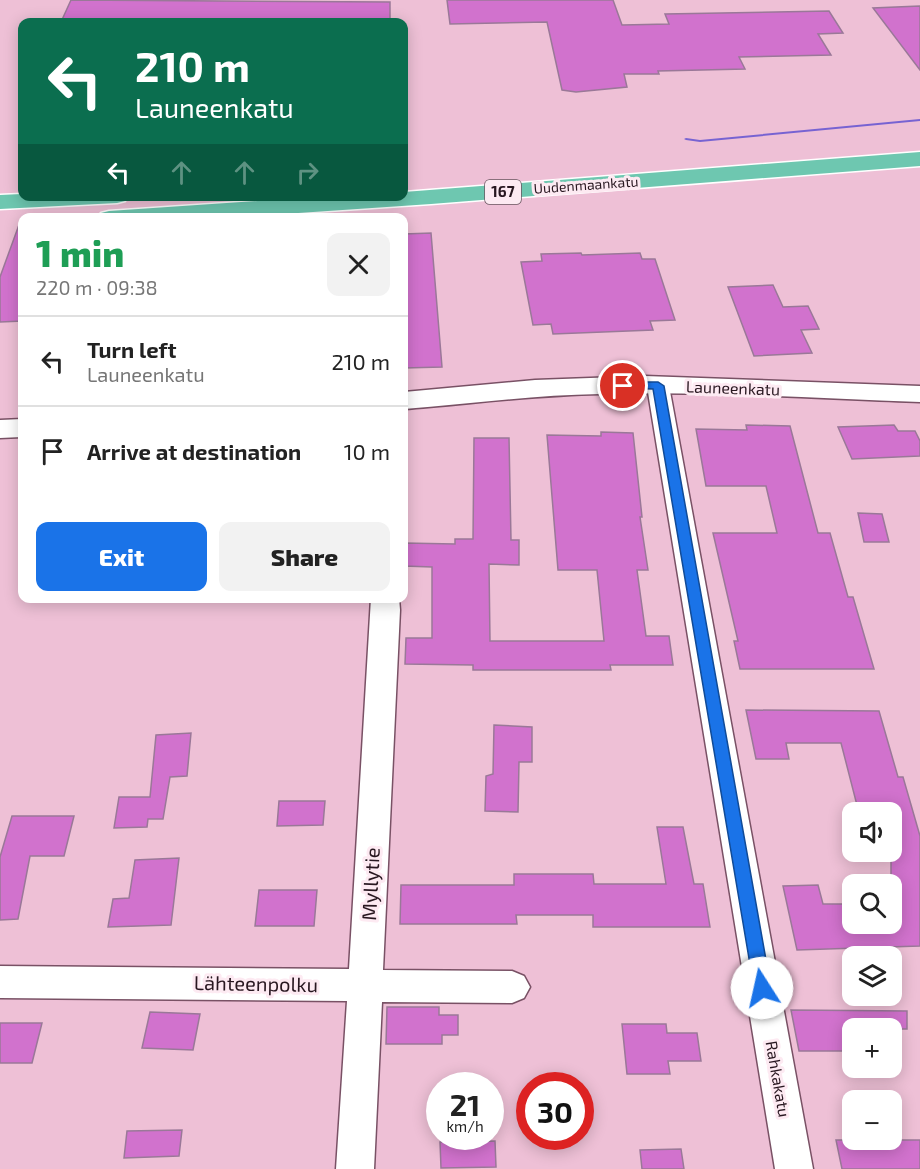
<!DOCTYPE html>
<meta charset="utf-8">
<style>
:root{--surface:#fff;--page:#f2f2f2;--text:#222;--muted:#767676;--line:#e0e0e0;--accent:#1a73e8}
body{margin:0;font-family:"Exo 2",sans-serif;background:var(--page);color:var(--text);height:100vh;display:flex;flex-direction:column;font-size:22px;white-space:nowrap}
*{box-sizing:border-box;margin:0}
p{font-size:20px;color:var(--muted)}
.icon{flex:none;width:33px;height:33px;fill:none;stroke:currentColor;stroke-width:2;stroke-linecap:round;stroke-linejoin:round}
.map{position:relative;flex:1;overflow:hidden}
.side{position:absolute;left:18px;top:213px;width:390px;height:390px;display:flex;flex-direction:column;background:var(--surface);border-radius:12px;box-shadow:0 3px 15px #0003}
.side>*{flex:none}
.banner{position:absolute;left:18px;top:18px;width:390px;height:183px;border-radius:12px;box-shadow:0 3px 15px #0003;background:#0b6e4f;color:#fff;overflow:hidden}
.fabs{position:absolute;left:842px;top:802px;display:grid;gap:12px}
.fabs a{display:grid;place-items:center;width:60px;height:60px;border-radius:12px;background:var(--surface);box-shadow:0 3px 15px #0003;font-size:30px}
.speed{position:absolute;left:426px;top:1072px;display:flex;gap:12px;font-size:30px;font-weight:700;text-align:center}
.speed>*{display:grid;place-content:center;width:78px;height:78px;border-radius:50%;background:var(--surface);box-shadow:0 3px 15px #0003;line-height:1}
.speed small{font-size:15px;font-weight:400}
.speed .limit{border:9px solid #d22;background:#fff;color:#111}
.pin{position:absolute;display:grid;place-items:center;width:51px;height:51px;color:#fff;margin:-26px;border:3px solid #fff;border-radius:50%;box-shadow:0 2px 6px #0007}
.me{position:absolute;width:66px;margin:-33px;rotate:350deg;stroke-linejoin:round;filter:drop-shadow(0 0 4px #0008)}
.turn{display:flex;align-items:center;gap:21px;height:126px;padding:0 18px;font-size:27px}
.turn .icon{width:78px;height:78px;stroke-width:2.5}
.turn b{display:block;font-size:42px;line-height:51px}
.lanes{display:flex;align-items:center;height:57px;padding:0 18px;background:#0003;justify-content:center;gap:30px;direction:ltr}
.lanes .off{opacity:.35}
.round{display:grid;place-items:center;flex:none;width:63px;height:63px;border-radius:12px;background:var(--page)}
.overview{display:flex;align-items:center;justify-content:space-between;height:102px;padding:0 18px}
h1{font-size:36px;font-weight:800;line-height:45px;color:#1e9e55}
.primary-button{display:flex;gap:12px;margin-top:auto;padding:12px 18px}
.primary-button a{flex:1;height:69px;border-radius:12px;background:var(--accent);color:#fff;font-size:24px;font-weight:800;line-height:69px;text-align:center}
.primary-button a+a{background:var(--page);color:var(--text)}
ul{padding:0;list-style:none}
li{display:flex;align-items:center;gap:18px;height:90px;padding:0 18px;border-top:2px solid var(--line)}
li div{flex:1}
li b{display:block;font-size:22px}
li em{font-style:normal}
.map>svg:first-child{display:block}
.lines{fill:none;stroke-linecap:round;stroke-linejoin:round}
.stream{fill:#7763d2;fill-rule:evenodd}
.building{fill:#d172cd;stroke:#9a7898;stroke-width:1.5}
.minor-casing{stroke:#795165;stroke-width:3}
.tertiary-casing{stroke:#795165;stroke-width:3}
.primary-casing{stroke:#fff;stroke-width:3}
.minor{fill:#fff;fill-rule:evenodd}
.tertiary{fill:#fff;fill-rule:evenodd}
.primary{fill:#6ec7b0;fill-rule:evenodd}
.route{fill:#1a73e8;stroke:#114b97;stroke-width:1.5}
.labels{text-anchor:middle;stroke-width:6;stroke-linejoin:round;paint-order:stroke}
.far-street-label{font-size:14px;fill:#281720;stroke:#fdeaf2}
.shield{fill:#fdeaf2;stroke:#68565f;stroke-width:1.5}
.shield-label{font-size:15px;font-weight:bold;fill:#281720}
.street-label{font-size:16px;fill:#281720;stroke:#fdeaf2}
.near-street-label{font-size:20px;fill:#281720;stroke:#fdeaf2}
</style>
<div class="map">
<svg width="920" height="1169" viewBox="0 0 920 1169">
<rect width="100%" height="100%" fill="#eec0d6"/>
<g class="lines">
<path class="stream" d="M 920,119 L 920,121 L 700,142 L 686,140 L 684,139 L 686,138 L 700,140 Z"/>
</g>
<path class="building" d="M 71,0 L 390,2 L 390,22 L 61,22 Z
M 447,0 L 613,0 L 622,25 L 669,24 L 665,14 L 829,11 L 843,33 L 818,34 L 831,55 L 739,57 L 745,69 L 658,71 L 659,74 L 624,74 L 627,87 L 576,92 L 562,90 L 547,22 L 450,24 Z
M 920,6 L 920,70 L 873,8 Z
M 20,222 L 22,223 L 22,321 L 0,322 L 0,277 Z
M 431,233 L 442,367 L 404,368 L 404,234 Z
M 581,253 L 582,255 L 640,253 L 642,259 L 655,259 L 675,320 L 650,321 L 653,330 L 553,334 L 551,324 L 533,325 L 521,262 L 542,261 L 541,254 Z
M 773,285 L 783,307 L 808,306 L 819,329 L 801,330 L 812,353 L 754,356 L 728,287 Z
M 746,425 L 790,426 L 818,533 L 830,533 L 848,597 L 853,597 L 874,669 L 740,669 L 734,641 L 738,641 L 713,533 L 777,533 L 766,486 L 706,486 L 696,429 L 747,430 Z
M 894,425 L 898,431 L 915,431 L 920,441 L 920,456 L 852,459 L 838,427 Z
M 601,432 L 633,433 L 642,517 L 640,517 L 648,570 L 637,570 L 646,636 L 669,636 L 673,665 L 610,665 L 611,670 L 473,670 L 473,665 L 405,664 L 406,638 L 432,638 L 432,567 L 404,566 L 405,543 L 455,544 L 455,539 L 473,539 L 474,438 L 509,438 L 511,540 L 519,540 L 519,565 L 489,564 L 490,641 L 604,641 L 597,570 L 558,570 L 547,435 L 601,436 Z
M 858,513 L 882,514 L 889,542 L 864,542 Z
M 746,710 L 879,711 L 898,777 L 903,777 L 920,836 L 920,946 L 797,950 L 783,886 L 818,885 L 823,904 L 852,904 L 852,924 L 891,924 L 891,813 L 859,813 L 841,743 L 786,743 L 789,759 L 756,759 Z
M 494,725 L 532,727 L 532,762 L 519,762 L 518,812 L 485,811 L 486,776 L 493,774 Z
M 191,733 L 187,776 L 170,777 L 163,819 L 148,819 L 147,827 L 114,828 L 119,797 L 150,797 L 156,735 Z
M 279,801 L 325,801 L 323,825 L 277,826 Z
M 12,816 L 74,816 L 64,856 L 30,856 L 18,919 L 0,920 L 0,857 Z
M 657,827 L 683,827 L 694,884 L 703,884 L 710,927 L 593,927 L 593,915 L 516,915 L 517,924 L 400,924 L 401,885 L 514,885 L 514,874 L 593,874 L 594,884 L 666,884 Z
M 179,858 L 171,925 L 108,927 L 113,899 L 129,898 L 135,860 Z
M 259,890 L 317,890 L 314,926 L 255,926 Z
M 387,1007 L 439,1007 L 439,1015 L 458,1015 L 458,1035 L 442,1035 L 442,1044 L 386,1044 Z
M 791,1010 L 907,1011 L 907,1029 L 852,1029 L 852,1051 L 799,1051 Z
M 150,1012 L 200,1014 L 193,1050 L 142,1048 Z
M 0,1023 L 42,1023 L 32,1063 L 0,1063 Z
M 622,1024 L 666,1024 L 667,1033 L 697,1033 L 701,1061 L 668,1061 L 670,1074 L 627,1074 Z
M 182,1130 L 179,1156 L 124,1158 L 127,1131 Z
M 836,1140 L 920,1140 L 920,1169 L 842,1169 Z
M 495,1141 L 496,1167 L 441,1168 L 440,1142 Z
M 681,1149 L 684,1169 L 642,1169 L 640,1150 Z"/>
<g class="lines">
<g class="minor-casing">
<path id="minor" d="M 658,379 L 666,381 L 669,386 L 813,1169 L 775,1169 L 647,386 L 650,381 Z
M 371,598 L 399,598 L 400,610 L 383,970 L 512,971 L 524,976 L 530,987 L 524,998 L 512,1003 L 382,1002 L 374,1169 L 336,1169 L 347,1001 L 0,998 L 0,966 L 349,969 Z"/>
</g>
<g class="tertiary-casing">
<path id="tertiary" d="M 645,376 L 920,386 L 920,402 C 813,398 706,391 600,394 C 534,395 469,404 404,409 L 404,392 L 535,380 Z
M 22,419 L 22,437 L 0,438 L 0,420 Z"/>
</g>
<g class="primary-casing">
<path id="primary" d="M 920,152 L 920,166 L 431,204 L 225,218 L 97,218 L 101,213 L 109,211 L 331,196 L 404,196 L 404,192 Z
M 22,194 L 22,196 L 128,196 L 125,201 L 117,203 L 0,209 L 0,195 Z"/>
</g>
<use href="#minor" class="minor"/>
<use href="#tertiary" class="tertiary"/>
<use href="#primary" class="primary"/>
</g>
<path class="route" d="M 623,382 L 658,382 L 664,386 L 771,988 L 769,993 L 762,996 L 756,993 L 754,988 L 653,389 L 619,388 L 617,386 Z"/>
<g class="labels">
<g class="far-street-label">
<text transform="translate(586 185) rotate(-4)" y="5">Uudenmaankatu</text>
</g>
<rect class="shield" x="485" y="180" width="36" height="24" rx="4.5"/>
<g class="shield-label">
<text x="503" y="197">167</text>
</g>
<g class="street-label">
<text transform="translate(733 388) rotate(2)" y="6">Launeenkatu</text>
<text transform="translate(778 1079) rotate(80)" y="6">Rahkakatu</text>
</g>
<g class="near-street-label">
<text transform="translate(371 884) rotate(-87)" y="7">Myllytie</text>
<text transform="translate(256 984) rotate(1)" y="7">Lähteenpolku</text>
</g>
</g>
</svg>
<div class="fabs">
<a><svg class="icon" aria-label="sound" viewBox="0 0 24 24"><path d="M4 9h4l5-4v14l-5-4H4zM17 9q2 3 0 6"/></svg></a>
<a><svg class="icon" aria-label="search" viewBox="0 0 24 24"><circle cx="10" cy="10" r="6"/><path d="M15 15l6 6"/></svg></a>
<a><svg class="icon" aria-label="layers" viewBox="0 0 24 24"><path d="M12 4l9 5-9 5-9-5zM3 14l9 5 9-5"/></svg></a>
<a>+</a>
<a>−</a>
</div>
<div class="speed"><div>21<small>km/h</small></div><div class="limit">30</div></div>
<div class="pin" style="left:623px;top:386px;background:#d93025"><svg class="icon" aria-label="arrive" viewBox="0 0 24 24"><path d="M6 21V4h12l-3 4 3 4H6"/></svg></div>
<svg class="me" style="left:762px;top:988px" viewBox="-20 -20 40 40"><circle r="19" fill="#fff"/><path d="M0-13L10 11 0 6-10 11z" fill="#1a73e8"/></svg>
<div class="banner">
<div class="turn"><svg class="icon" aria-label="left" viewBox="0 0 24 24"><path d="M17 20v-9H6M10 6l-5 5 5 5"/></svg><div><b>210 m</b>Launeenkatu</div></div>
<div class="lanes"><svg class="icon" aria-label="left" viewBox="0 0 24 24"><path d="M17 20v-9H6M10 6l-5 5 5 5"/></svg><svg class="icon off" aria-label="ahead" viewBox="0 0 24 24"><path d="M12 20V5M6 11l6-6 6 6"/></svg><svg class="icon off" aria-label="ahead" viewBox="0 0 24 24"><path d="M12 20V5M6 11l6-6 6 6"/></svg><svg class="icon off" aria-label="right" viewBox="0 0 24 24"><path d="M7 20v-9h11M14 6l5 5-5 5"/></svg></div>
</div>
<section class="side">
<div class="overview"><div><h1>1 min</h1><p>220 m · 09:38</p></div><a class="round"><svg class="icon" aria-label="close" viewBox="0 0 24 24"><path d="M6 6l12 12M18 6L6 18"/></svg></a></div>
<ul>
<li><svg class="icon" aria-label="left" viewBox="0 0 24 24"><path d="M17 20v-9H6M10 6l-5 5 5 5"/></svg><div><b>Turn left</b><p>Launeenkatu</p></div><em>210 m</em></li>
<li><svg class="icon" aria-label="arrive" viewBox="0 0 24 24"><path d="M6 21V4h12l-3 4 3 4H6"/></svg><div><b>Arrive at destination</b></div><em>10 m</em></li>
</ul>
<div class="primary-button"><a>Exit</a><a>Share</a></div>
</section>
</div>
